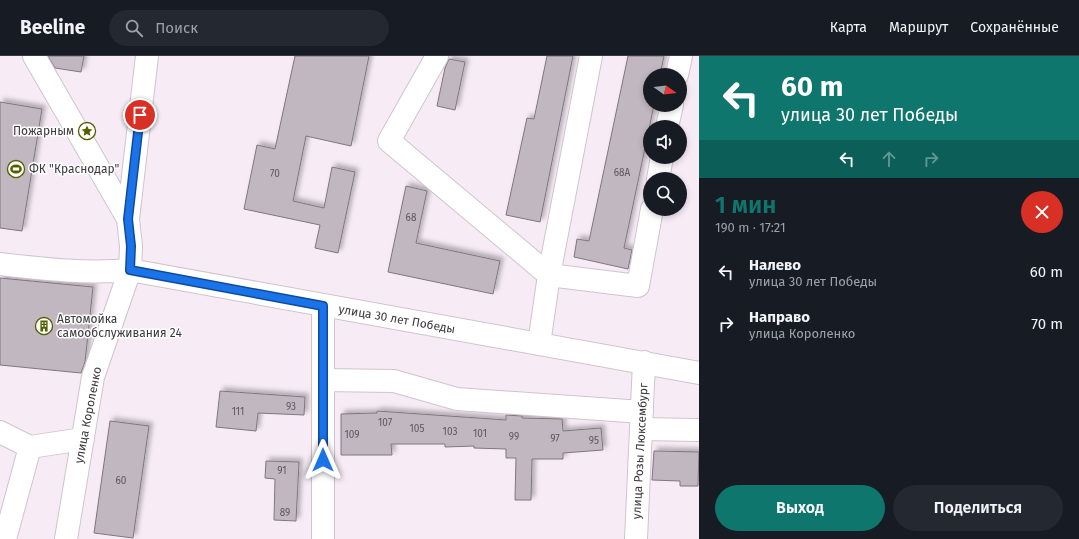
<!DOCTYPE html>
<html lang="ru">
<meta charset="utf-8">
<style>
:root{--surface:#171b24;--page:#242831;--text:#f1f3f6;--muted:#9ea1a6;--line:#363941;--accent:#0f766e}
body{margin:0;font-family:"Fira Sans",sans-serif;background:var(--page);color:var(--text);height:100vh;display:flex;flex-direction:column;font-size:15px;white-space:nowrap}
*{box-sizing:border-box;margin:0}
p{font-size:13px;color:var(--muted)}
.icon{flex:none;width:22px;height:22px;fill:none;stroke:currentColor;stroke-width:2;stroke-linecap:round;stroke-linejoin:round}
.map{position:relative;flex:1;overflow:hidden}
.drawer{display:flex;flex-direction:column;background:var(--surface);width:380px}
.drawer>*{flex:none}
.hud{background:#0f766e;color:#fff;overflow:hidden}
.needle{width:26px;rotate:105deg}
.fabs{position:absolute;left:643px;top:12px;display:grid;gap:8px}
.fabs a{display:grid;place-items:center;width:44px;height:44px;border-radius:50%;background:var(--surface);box-shadow:0 2px 6px #0003;font-size:20px}
.pin{position:absolute;display:grid;place-items:center;width:34px;height:34px;color:#fff;margin:-17px;border:2px solid #fff;border-radius:50%;box-shadow:0 1px 4px #0007}
.me{position:absolute;width:44px;margin:-22px;rotate:0deg;stroke-linejoin:round;filter:drop-shadow(0 0 3px #0008)}
.turn{display:flex;align-items:center;gap:14px;height:84px;padding:0 16px;font-size:18px}
.turn .icon{width:52px;height:52px;stroke-width:2.5}
.turn b{display:block;font-size:28px;line-height:34px}
.lanes{display:flex;align-items:center;height:38px;padding:0 16px;background:#0003;justify-content:center;gap:20px;direction:ltr}
.lanes .off{opacity:.35}
.round{display:grid;place-items:center;flex:none;width:42px;height:42px;border-radius:21px;background:var(--page)}
.head{display:flex;align-items:center;justify-content:space-between;height:68px;padding:0 16px}
h1{font-size:24px;font-weight:600;line-height:30px;color:var(--accent)}
.primary-button{display:flex;gap:8px;margin-top:auto;padding:8px 16px}
.primary-button a{flex:1;height:46px;border-radius:24px;background:var(--accent);color:#fff;font-size:16px;font-weight:600;line-height:46px;text-align:center}
.primary-button a+a{background:var(--page);color:var(--text)}
ul{padding:0;list-style:none}
li{display:flex;align-items:center;gap:12px;height:52px;padding:0 16px}
li div{flex:1}
li b{display:block;font-size:15px}
li em{font-style:normal}
header{display:flex;align-items:center;gap:24px;box-sizing:border-box;height:56px;padding:0 20px;background:var(--surface);border-bottom:1px solid var(--line)}
header strong{font-size:19px}
nav{display:flex;gap:22px;margin-inline-start:auto;font-size:14px}
.search{width:280px;height:36px;background:var(--page);display:flex;align-items:center;gap:10px;box-sizing:border-box;padding:0 14px;border-radius:22px;color:var(--muted);font-size:15px}
main{display:flex;flex:1;min-height:0}
.map>svg:first-child{display:block}
.building{fill:#c1b7c0;stroke:#80767f;filter:url(#shadow)}
.lines{fill:none;stroke-linecap:round;stroke-linejoin:round}
.minor-casing{stroke:#cfc4cd;stroke-width:24}
.minor{stroke:#fff;stroke-width:22}
.route-casing{stroke:#114b97;stroke-width:10}
.route{stroke:#1a73e8;stroke-width:7}
.labels{text-anchor:middle;stroke-width:3;stroke-linejoin:round;paint-order:stroke}
.number-label{font-size:10px;fill:#5e585e}
.poi-label{font-size:12px;fill:#3d393d;stroke:#fff;text-anchor:start}
.street-label{font-size:12px;fill:#3d393d;stroke:#fff}
</style>
<header>
<strong>Beeline</strong>
<div class="search"><svg class="icon" aria-label="search" viewBox="0 0 24 24"><circle cx="10" cy="10" r="6"/><path d="M15 15l6 6"/></svg>Поиск</div>
<nav><a>Карта</a><a>Маршрут</a><a>Сохранённые</a></nav>
</header>
<main>
<div class="map">
<svg width="699" height="483" viewBox="0 0 699 483">
<defs>
<filter id="shadow"><feDropShadow dx="3.5" dy="-3.5" stdDeviation="2" flood-color="#0004"/></filter>
</defs>
<rect width="100%" height="100%" fill="#f7ecf6"/>
<path class="building" d="M 48,0 L 84,0 L 81,16 L 55,12 Z
M 295,0 L 369,0 L 351,90 L 306,80 L 293,145 L 324,152 L 332,111 L 355,116 L 338,197 L 315,192 L 320,169 L 244,153 L 257,89 L 275,93 Z
M 547,0 L 573,0 L 540,166 L 506,159 L 527,62 L 534,63 Z
M 628,0 L 664,0 L 660,19 L 650,19 L 650,49 L 654,49 L 624,192 L 632,194 L 628,213 L 574,201 L 577,183 L 589,185 Z
M 449,3 L 465,6 L 455,54 L 437,50 L 445,12 Z
M 0,46 L 42,53 L 22,175 L 0,172 Z
M 406,130 L 427,135 L 416,187 L 500,205 L 493,238 L 388,216 Z
M 0,222 L 93,231 L 85,306 L 81,317 L 0,309 Z
M 220,335 L 305,341 L 304,359 L 258,357 L 256,375 L 216,371 Z
M 377,355 L 506,364 L 506,359 L 522,360 L 522,362 L 562,363 L 563,375 L 601,372 L 603,394 L 563,397 L 563,403 L 532,403 L 531,444 L 515,444 L 516,402 L 506,402 L 506,393 L 474,392 L 474,390 L 445,391 L 445,388 L 391,388 L 392,399 L 341,399 L 341,358 L 377,357 Z
M 110,365 L 149,370 L 133,482 L 94,477 Z
M 654,395 L 699,396 L 698,430 L 680,430 L 680,425 L 652,424 Z
M 266,405 L 299,406 L 296,465 L 274,464 L 275,423 L 265,422 Z"/>
<g class="lines">
<g class="minor-casing">
<path id="minor" d="M 34,0 L 128,163
M 437,0 L 389,85 L 549,219 L 638,230 L 652,153
M 677,19 L 681,0
M 667,71 L 672,49
M 658,123 L 662,101
M 0,208 C 44,213 86,218 130,214 L 699,317
M 323,250 L 323,483
M 539,288 L 549,219 L 591,0
M 323,324 L 394,325 L 457,343 L 642,356
M 641,373 L 699,374
M 0,376 L 30,391
M 5,483 L 30,391 L 83,383
M 66,483 L 93,321 L 130,214 L 131,190 L 128,163 L 147,0
M 636,483 L 644,306"/>
</g>
<use href="#minor" class="minor"/>
</g>
<g class="lines">
<g class="route-casing">
<path id="route" d="M 140,59 L 128,163 L 131,190 L 130,214 L 323,250 L 323,404"/>
</g>
<use href="#route" class="route"/>
</g>
<defs>
<g id="sight-ring" transform="scale(0.9)"><circle r="9.5" fill="#fff" stroke="#546000" stroke-width="1.5"/><path d="M0-6L1.8-2.2L6-1.7L2.9 1.2L3.7 5.4L0 3.3L-3.7 5.4L-2.9 1.2L-6-1.7L-1.8-2.2Z" fill="#546000"/></g>
<g id="stadium-ring" transform="scale(0.9)"><circle r="9.5" fill="#fff" stroke="#546000" stroke-width="1.5"/><path d="M0-5a6.5 5 0 1 0 0 10a6.5 5 0 1 0 0-10ZM-3.5-1.8h7v3.6h-7Z" fill="#546000"/></g>
<g id="building-ring" transform="scale(0.9)"><circle r="9.5" fill="#fff" stroke="#546000" stroke-width="1.5"/><path d="M-4-6H4V6H1V3H-1V6H-4ZM-2.5-4.3h1.7v1.8h-1.7ZM.8-4.3h1.7v1.8H.8ZM-2.5-1h1.7V.8h-1.7ZM.8-1h1.7V.8H.8Z" fill="#546000"/></g>
</defs>
<g fill-rule="evenodd">
<use href="#sight-ring" x="87" y="75"/>
<use href="#stadium-ring" x="16" y="113"/>
<use href="#building-ring" x="44" y="270"/>
</g>
<g class="labels">
<g class="number-label">
<text x="622" y="120">68А</text>
<text x="275" y="121">70</text>
<text x="411" y="165">68</text>
<text x="291" y="354">93</text>
<text x="238" y="359">111</text>
<text x="385" y="370">107</text>
<text x="417" y="376">105</text>
<text x="450" y="379">103</text>
<text x="480" y="381">101</text>
<text x="352" y="382">109</text>
<text x="514" y="384">99</text>
<text x="555" y="386">97</text>
<text x="594" y="388">95</text>
<text x="282" y="418">91</text>
<text x="121" y="428">60</text>
<text x="285" y="460">89</text>
</g>
<g class="poi-label">
<text x="74" y="79" text-anchor="end">Пожарным</text>
<text x="29" y="117">ФК "Краснодар"</text>
<text x="57" y="267">Автомойка<tspan x="57" dy="14">самообслуживания 24</tspan></text>
</g>
<g class="street-label">
<text transform="translate(397 263) rotate(10)" y="4">улица 30 лет Победы</text>
<text transform="translate(88 359) rotate(-79)" y="4">улица Короленко</text>
<text transform="translate(640 395) rotate(-87)" y="4">улица Розы Люксембург</text>
</g>
</g>
</svg>
<div class="fabs">
<a><svg class="needle" viewBox="-14 -14 28 28"><path d="M0-13l5 13h-10z" fill="#e53935"/><path d="M0 13l5-13h-10z" fill="#9ea1a6"/></svg></a>
<a><svg class="icon" aria-label="sound" viewBox="0 0 24 24"><path d="M4 9h4l5-4v14l-5-4H4zM17 9q2 3 0 6"/></svg></a>
<a><svg class="icon" aria-label="search" viewBox="0 0 24 24"><circle cx="10" cy="10" r="6"/><path d="M15 15l6 6"/></svg></a>
</div>
<div class="pin" style="left:140px;top:59px;background:#d93025"><svg class="icon" aria-label="arrive" viewBox="0 0 24 24"><path d="M6 21V4h12l-3 4 3 4H6"/></svg></div>
<svg class="me" style="left:323px;top:404px" viewBox="-20 -20 40 40"><path d="M0-17L14 15 0 8-14 15z" fill="#1a73e8" stroke="#fff" stroke-width="4"/></svg>
</div>
<section class="drawer">
<div class="hud">
<div class="turn"><svg class="icon" aria-label="left" viewBox="0 0 24 24"><path d="M17 20v-9H6M10 6l-5 5 5 5"/></svg><div><b>60 m</b>улица 30 лет Победы</div></div>
<div class="lanes"><svg class="icon" aria-label="left" viewBox="0 0 24 24"><path d="M17 20v-9H6M10 6l-5 5 5 5"/></svg><svg class="icon off" aria-label="ahead" viewBox="0 0 24 24"><path d="M12 20V5M6 11l6-6 6 6"/></svg><svg class="icon off" aria-label="right" viewBox="0 0 24 24"><path d="M7 20v-9h11M14 6l5 5-5 5"/></svg></div>
</div>
<div class="head"><div><h1>1 мин</h1><p>190 m · 17:21</p></div><a class="round" style="background:#d93025;color:#fff"><svg class="icon" aria-label="close" viewBox="0 0 24 24"><path d="M6 6l12 12M18 6L6 18"/></svg></a></div>
<ul>
<li><svg class="icon" aria-label="left" viewBox="0 0 24 24"><path d="M17 20v-9H6M10 6l-5 5 5 5"/></svg><div><b>Налево</b><p>улица 30 лет Победы</p></div><em>60 m</em></li>
<li><svg class="icon" aria-label="right" viewBox="0 0 24 24"><path d="M7 20v-9h11M14 6l5 5-5 5"/></svg><div><b>Направо</b><p>улица Короленко</p></div><em>70 m</em></li>
</ul>
<div class="primary-button"><a>Выход</a><a>Поделиться</a></div>
</section>
</main>
